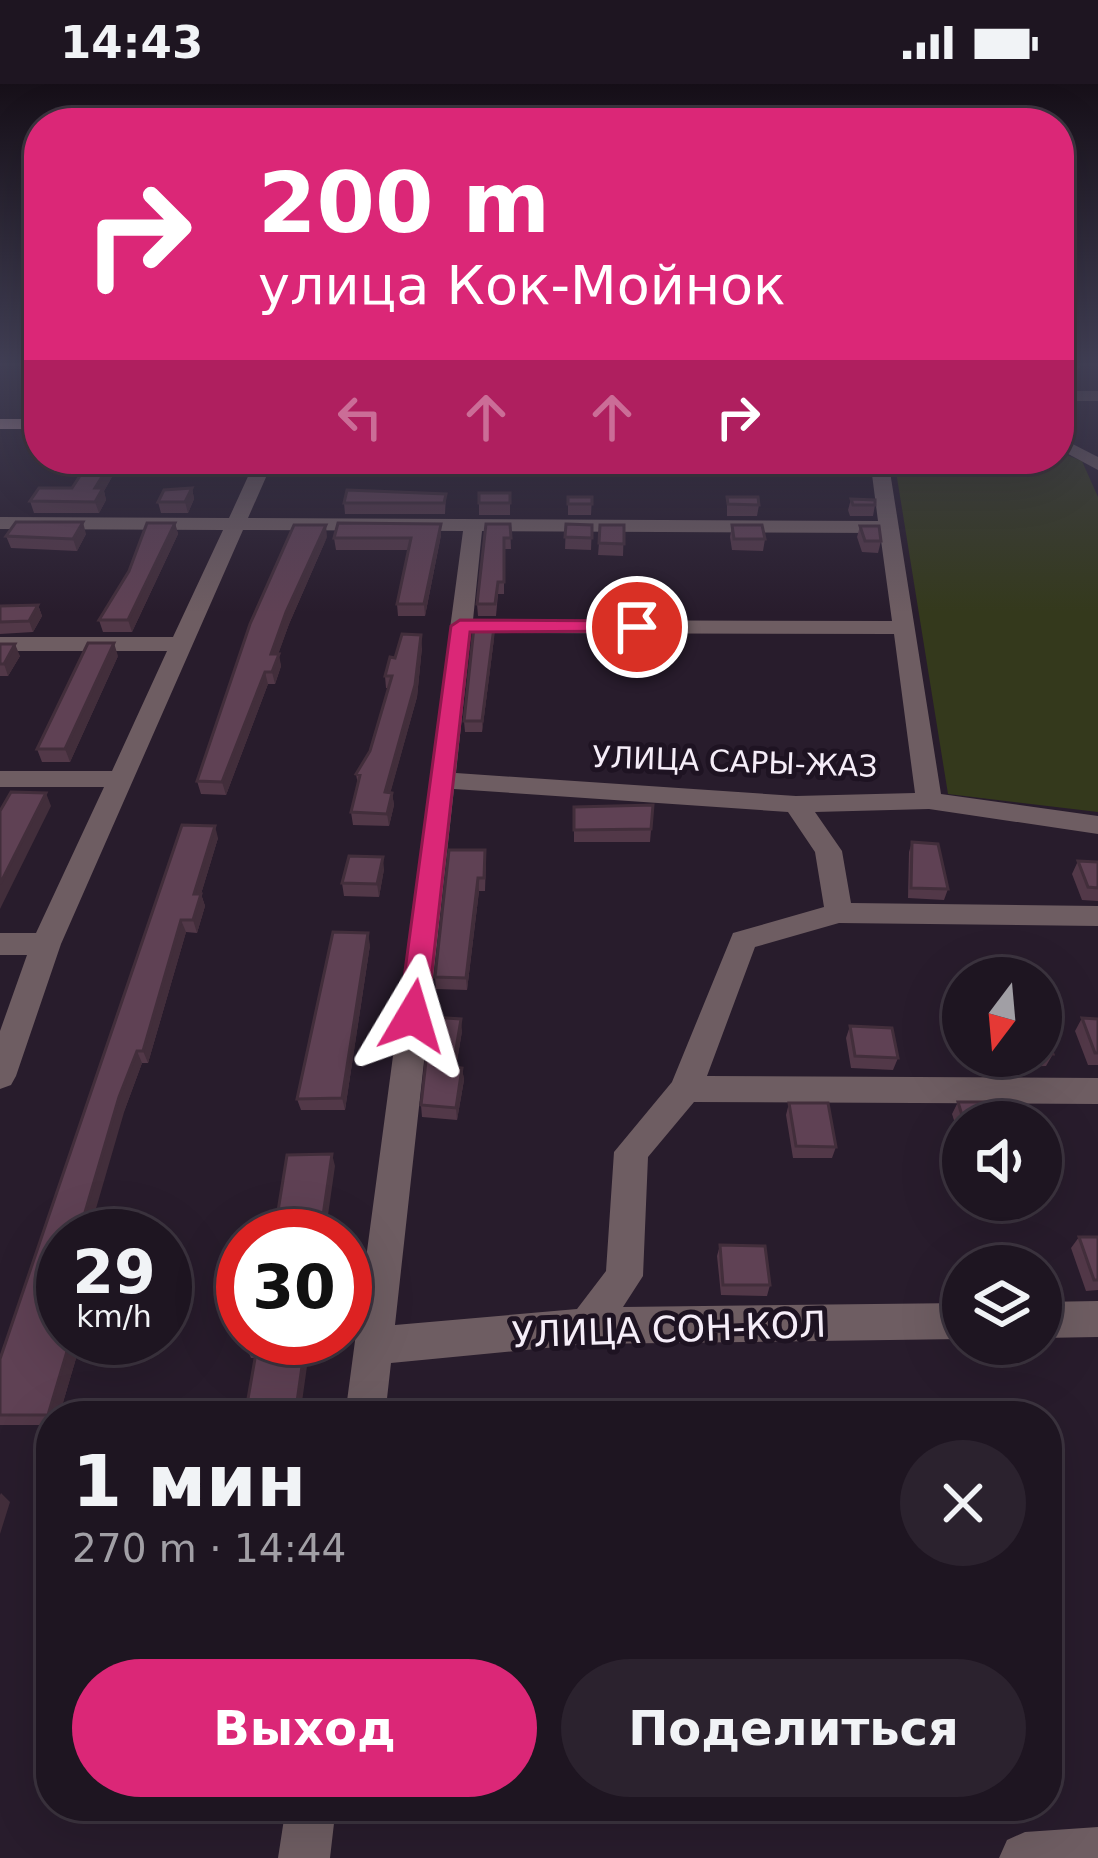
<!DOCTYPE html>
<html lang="ru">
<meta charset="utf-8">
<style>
:root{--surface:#1e1521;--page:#2b222e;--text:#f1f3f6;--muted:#a19fa5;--line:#3c343f;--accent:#db2777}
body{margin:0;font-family:"DejaVu Sans",sans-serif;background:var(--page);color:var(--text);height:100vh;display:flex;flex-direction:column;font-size:45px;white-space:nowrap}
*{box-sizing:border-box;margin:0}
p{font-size:39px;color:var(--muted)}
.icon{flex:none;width:66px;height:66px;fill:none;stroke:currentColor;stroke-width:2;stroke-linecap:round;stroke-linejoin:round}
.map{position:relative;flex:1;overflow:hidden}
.details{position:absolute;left:36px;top:1317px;width:1026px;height:420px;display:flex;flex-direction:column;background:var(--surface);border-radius:48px;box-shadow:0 12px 48px #0002,0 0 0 3px var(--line)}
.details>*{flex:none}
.guide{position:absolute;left:24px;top:24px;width:1050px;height:366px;border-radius:48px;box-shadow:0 12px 48px #0002,0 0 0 3px var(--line);background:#db2777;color:#fff;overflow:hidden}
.needle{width:78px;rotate:196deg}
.buttons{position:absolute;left:942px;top:873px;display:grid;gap:24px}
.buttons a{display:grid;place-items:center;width:120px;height:120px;border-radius:50%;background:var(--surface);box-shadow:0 12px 48px #0002,0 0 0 3px var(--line);font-size:60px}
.speed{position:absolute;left:36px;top:1125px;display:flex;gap:24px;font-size:60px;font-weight:700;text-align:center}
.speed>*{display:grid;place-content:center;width:156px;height:156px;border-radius:50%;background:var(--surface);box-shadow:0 12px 48px #0002,0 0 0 3px var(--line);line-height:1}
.speed small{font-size:30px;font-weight:400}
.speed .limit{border:18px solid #d22;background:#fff;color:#111}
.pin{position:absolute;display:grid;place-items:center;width:102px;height:102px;color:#fff;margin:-51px;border:6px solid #fff;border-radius:50%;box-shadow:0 3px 12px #0007}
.me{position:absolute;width:132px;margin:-66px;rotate:7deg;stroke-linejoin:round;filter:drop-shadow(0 0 9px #0008)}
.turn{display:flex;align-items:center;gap:42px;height:252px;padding:0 36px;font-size:54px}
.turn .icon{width:156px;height:156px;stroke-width:2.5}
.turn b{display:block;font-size:84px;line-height:102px}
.lanes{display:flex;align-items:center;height:114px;padding:0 36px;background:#0003;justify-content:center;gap:60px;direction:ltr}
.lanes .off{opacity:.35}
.round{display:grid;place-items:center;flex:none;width:126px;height:126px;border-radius:63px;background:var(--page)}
.overview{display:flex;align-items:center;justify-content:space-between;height:204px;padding:0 36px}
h1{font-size:72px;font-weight:700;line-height:90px}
.cta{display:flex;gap:24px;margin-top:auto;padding:24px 36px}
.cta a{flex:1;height:138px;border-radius:72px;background:var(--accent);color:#fff;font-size:48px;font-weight:700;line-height:138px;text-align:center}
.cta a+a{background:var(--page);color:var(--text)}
.status{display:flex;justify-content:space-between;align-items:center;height:84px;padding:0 60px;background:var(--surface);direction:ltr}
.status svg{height:33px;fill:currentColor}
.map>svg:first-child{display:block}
.green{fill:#34391c}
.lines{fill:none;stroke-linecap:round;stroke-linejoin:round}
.minor{fill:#6e5d62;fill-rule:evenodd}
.major{fill:#bc99a3;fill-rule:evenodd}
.wall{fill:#523848}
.shaded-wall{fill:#422e3b}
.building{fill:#5f4154;stroke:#422e3b;stroke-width:3}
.route{fill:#db2777;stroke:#8e194d;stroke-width:3}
.labels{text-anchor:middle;stroke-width:10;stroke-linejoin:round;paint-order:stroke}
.street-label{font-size:30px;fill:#f5edf8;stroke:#1e1322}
.near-street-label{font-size:36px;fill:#f5edf8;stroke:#1e1322}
</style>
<div class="status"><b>14:43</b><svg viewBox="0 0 49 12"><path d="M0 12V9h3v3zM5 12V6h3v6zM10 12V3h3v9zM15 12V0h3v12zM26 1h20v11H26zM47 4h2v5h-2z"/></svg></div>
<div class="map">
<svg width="1098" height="1774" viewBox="0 0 1098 1774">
<rect width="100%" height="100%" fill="#281c2c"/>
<path class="green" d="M 1059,368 L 1082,377 L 1098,413 L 1098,728 L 948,710 L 894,375 L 1059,375 Z"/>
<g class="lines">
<path class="minor" d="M 1065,280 L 1082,280 L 1071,293 L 1074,307 L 1098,307 L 1098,317 L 1059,317 L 1059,288 Z
M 1059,353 L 1098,373 L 1098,386 L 1059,365 Z
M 256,375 L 274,375 L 248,434 L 878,437 L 870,375 L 888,375 L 941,710 L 1098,732 L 1098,750 L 929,725 L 815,728 L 842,767 L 851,819 L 1098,822 L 1098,842 L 839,839 L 755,863 L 707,992 L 1098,994 L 1098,1020 L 694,1018 L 648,1073 L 643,1192 L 623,1223 L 963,1219 L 963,1255 L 587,1260 L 391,1279 L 385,1332 L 345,1332 L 463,447 L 243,446 L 61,860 L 16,992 L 11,1001 L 0,1005 L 0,947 L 27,871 L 0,871 L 0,849 L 36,849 L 104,703 L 0,703 L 0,687 L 112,687 L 167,567 L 0,567 L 0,553 L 173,553 L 223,446 L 0,445 L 0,433 L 229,434 ZM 482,447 L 880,449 L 892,537 L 473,536 ZM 471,549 L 894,550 L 915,709 L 796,712 L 456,689 ZM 454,705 L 788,728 L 815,768 L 824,823 L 733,849 L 672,998 L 614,1068 L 606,1187 L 577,1225 L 395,1241 Z
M 1098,1217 L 1098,1253 L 1041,1254 L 1041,1218 Z
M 286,1722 L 336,1722 L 330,1774 L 278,1774 Z
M 1098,1743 L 1098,1774 L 999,1774 L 1007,1756 L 1025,1748 Z"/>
<path class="major" d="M 0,335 L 39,335 L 39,345 L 0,345 Z"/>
</g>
<path class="wall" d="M 91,375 L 122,375 L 104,407 L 106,416 L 99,429 L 34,429 L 30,417 L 72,404 Z
M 192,404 L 194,415 L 188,429 L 161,429 L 158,418 Z
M 479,409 L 510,409 L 510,431 L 479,431 Z
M 446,410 L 445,430 L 345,430 L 344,419 Z
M 568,413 L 592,413 L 591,431 L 568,431 Z
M 727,413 L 759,421 L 757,432 L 727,432 Z
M 851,415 L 875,421 L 873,432 L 850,432 L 848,426 Z
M 175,439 L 178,450 L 132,548 L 103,548 L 99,536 Z
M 441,440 L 441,451 L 425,532 L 398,532 L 397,520 L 409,466 L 336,466 L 334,454 Z
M 510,440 L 511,465 L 504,465 L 504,510 L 498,510 L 496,532 L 478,532 L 477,520 Z
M 566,440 L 592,441 L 591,466 L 565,465 Z
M 624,441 L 623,472 L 598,471 L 599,459 Z
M 732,441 L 765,455 L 763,467 L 732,466 L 730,453 Z
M 860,442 L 881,457 L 878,469 L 862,468 L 857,453 Z
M 86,450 L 77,467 L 11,464 L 6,452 Z
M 327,453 L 289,540 L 278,570 L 281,582 L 275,600 L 268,600 L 226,711 L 201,710 L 197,697 Z
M 38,521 L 42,532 L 33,548 L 0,550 L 0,522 Z
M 602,542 L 626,542 L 625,573 L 600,572 Z
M 494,554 L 482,648 L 465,648 L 464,637 Z
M 0,559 L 20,572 L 8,592 L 0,592 Z
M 422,563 L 417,613 L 390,709 L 392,709 L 394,721 L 389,742 L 353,741 L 351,728 L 358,701 L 356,690 L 370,667 L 388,604 L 386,604 L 385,592 L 395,574 Z
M 118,572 L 70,678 L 42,678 L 37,665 Z
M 653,721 L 650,758 L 574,758 L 574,723 Z
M 182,741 L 218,754 L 201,810 L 205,822 L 197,849 L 186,848 L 148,979 L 142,979 L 125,1025 L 63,1152 L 63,1254 L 82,1254 L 59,1332 L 51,1332 L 51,1341 L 0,1341 L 0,1275 Z
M 912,758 L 948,805 L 944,816 L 908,814 L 909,768 Z
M 1078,777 L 1098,778 L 1098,817 L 1082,816 L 1072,790 Z
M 486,778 L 485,807 L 479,807 L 467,906 L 436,905 L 435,893 Z
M 384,785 L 379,813 L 344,812 L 342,799 Z
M 370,861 L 345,1026 L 301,1026 L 297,1015 Z
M 1082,934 L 1098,935 L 1098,981 L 1088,981 L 1075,947 Z
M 1041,940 L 1053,970 L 1046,982 L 1013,983 L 1009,972 L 1041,972 Z
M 850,942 L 898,974 L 893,986 L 851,984 L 846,954 Z
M 462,947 L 456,983 L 462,984 L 464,996 L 457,1036 L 422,1033 L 421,1021 Z
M 958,1018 L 997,1038 L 963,1038 L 963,1064 L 952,1030 Z
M 789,1019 L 836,1063 L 832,1074 L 793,1074 L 786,1031 Z
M 1079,1153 L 1098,1153 L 1098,1206 L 1086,1207 L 1071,1164 Z
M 720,1161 L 770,1201 L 767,1212 L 721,1211 L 717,1172 Z
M 311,1254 L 255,1274 L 251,1274 L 246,1263 Z"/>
<path class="shaded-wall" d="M 113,375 L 122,375 L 104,407 L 106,416 L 99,429 L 95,418 L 95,404 Z
M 192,404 L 194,415 L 188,429 L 185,418 Z
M 83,438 L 86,450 L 77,467 L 73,455 Z
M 175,439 L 178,450 L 132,548 L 128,536 Z
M 441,440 L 441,451 L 425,532 L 424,520 Z
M 326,441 L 327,453 L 289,540 L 274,582 L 271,570 L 286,528 Z
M 38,521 L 42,532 L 33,548 L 29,537 Z
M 494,543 L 494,554 L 482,648 L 482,637 Z
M 421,551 L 422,563 L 417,613 L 387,721 L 385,708 Z
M 114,559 L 118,572 L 70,678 L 65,665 Z
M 15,560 L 20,572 L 8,592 L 4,580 Z
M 279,570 L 281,582 L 275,600 L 272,588 Z
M 265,588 L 268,600 L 226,711 L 222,698 Z
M 46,709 L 51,722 L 0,825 L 0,800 Z
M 392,709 L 394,721 L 389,742 L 387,730 Z
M 215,742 L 218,754 L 201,810 L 205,822 L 197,849 L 193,836 L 194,810 Z
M 383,773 L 384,785 L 379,813 L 377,800 Z
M 478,794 L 479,807 L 467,906 L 466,894 Z
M 181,836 L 186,848 L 148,979 L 143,967 Z
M 368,849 L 370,861 L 345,1026 L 342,1014 Z
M 461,935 L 462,947 L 454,995 L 453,983 Z
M 137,967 L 142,979 L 125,1025 L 88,1152 L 78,1152 L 119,1013 Z
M 462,984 L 464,996 L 457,1036 L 456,1024 Z
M 332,1070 L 335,1082 L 325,1152 L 320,1152 Z
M 71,1254 L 82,1254 L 59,1332 L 51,1332 L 51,1335 L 48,1331 Z
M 306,1254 L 311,1254 L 300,1332 L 295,1332 Z
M 1,1409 L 10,1418 L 0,1450 L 0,1411 Z"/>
<path class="building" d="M 91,375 L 113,375 L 95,404 L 103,404 L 95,418 L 30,417 L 39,404 L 72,404 Z
M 192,404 L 185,418 L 158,418 L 164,406 Z
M 347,406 L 446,410 L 444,419 L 344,419 Z
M 479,409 L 510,409 L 510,419 L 479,419 Z
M 568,413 L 592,413 L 592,420 L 568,420 Z
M 727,413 L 758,413 L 759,421 L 728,420 Z
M 851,415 L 875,416 L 875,421 L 853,421 Z
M 16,438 L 83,438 L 73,455 L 6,452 Z
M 147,439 L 175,439 L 128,536 L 99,536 L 129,487 Z
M 338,439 L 441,440 L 424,520 L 397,520 L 411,454 L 334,454 Z
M 486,440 L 510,440 L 511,454 L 504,454 L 504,498 L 498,498 L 495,520 L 477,520 Z
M 566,440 L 592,441 L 592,454 L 565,453 Z
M 294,441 L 326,441 L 286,528 L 271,570 L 279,570 L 272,588 L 265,588 L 222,698 L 197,697 L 250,540 Z
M 600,441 L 624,441 L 624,460 L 599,459 Z
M 732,441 L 762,441 L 765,455 L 734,455 Z
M 860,442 L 879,442 L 881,457 L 865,457 Z
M 38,521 L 29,537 L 0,538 L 0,522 Z
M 602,542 L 626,542 L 626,561 L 601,560 Z
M 474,543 L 494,543 L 482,637 L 464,637 Z
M 402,550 L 421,551 L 415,601 L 385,708 L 392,709 L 387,730 L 351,728 L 360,691 L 356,690 L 370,667 L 392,592 L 385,592 L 390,573 L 395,574 Z
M 88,559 L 114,559 L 65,665 L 37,665 Z
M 0,560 L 15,560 L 4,580 L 0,580 Z
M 11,708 L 46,709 L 0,800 L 0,727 Z
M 653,721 L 651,745 L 574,746 L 574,723 Z
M 182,741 L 215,742 L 194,810 L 201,810 L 193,836 L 181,836 L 143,967 L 137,967 L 119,1013 L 78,1152 L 63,1152 L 63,1202 L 61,1209 L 63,1209 L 63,1254 L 71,1254 L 48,1331 L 0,1331 L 0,1275 Z
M 912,758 L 938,760 L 948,805 L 911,804 Z
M 449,766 L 485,766 L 484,794 L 478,794 L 466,894 L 435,893 Z
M 349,772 L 383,773 L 377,800 L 342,799 Z
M 1078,777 L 1098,778 L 1098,804 L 1088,803 Z
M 333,848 L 368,849 L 342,1014 L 297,1015 Z
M 431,933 L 461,935 L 453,983 L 462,984 L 456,1024 L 421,1021 Z
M 1082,934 L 1098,935 L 1098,969 L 1095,969 Z
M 1041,940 L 1053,970 L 1041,970 Z
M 850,942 L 892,944 L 898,974 L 855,972 Z
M 958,1018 L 990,1018 L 997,1038 L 964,1038 Z
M 789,1019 L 828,1019 L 836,1063 L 796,1062 Z
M 332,1070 L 320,1152 L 274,1152 L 287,1071 Z
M 1079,1153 L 1098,1153 L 1098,1196 L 1094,1196 Z
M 720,1161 L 765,1162 L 770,1201 L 723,1201 Z
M 247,1254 L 306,1254 L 295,1332 L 245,1332 L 257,1263 L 246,1263 Z"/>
<linearGradient id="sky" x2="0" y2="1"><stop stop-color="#160f18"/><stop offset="0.53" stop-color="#424056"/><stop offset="1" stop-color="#424056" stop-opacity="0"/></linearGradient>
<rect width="1098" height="529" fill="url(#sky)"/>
<path class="route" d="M 637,537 L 647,543 L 644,547 L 470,548 L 427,932 L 423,940 L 403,940 L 399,932 L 451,542 L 460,536 Z"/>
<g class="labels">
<g class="street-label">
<text transform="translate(735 678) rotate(2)" y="10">УЛИЦА САРЫ-ЖАЗ</text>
</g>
<g class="near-street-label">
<text transform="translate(669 1245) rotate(-2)" y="13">УЛИЦА СОН-КОЛ</text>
</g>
</g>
</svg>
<div class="buttons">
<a><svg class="needle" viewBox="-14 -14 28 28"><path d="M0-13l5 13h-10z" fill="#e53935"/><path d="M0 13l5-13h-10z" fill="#a19fa5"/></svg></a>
<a><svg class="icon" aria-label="sound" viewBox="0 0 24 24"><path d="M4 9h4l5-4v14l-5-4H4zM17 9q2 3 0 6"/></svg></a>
<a><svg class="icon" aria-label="layers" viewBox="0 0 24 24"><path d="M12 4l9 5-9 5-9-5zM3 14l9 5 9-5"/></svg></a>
</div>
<div class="speed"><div>29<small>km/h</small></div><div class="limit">30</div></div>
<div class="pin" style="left:637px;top:543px;background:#d93025"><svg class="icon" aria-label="arrive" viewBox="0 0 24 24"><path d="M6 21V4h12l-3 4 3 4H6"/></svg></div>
<svg class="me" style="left:413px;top:932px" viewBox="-20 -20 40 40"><path d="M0-17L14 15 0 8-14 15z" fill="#db2777" stroke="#fff" stroke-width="4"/></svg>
<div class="guide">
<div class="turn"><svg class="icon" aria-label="right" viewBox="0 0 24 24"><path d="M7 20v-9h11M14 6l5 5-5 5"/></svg><div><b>200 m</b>улица Кок-Мойнок</div></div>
<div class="lanes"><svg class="icon off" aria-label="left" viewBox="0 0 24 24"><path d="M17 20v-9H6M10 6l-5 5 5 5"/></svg><svg class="icon off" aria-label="ahead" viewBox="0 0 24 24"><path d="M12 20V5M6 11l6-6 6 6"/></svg><svg class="icon off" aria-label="ahead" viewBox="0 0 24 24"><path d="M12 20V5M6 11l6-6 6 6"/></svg><svg class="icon" aria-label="right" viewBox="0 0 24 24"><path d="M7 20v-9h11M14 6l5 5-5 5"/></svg></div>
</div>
<section class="details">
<div class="overview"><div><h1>1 мин</h1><p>270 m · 14:44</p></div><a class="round"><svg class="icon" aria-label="close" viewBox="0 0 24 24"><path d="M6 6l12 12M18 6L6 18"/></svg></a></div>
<div class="cta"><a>Выход</a><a>Поделиться</a></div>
</section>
</div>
